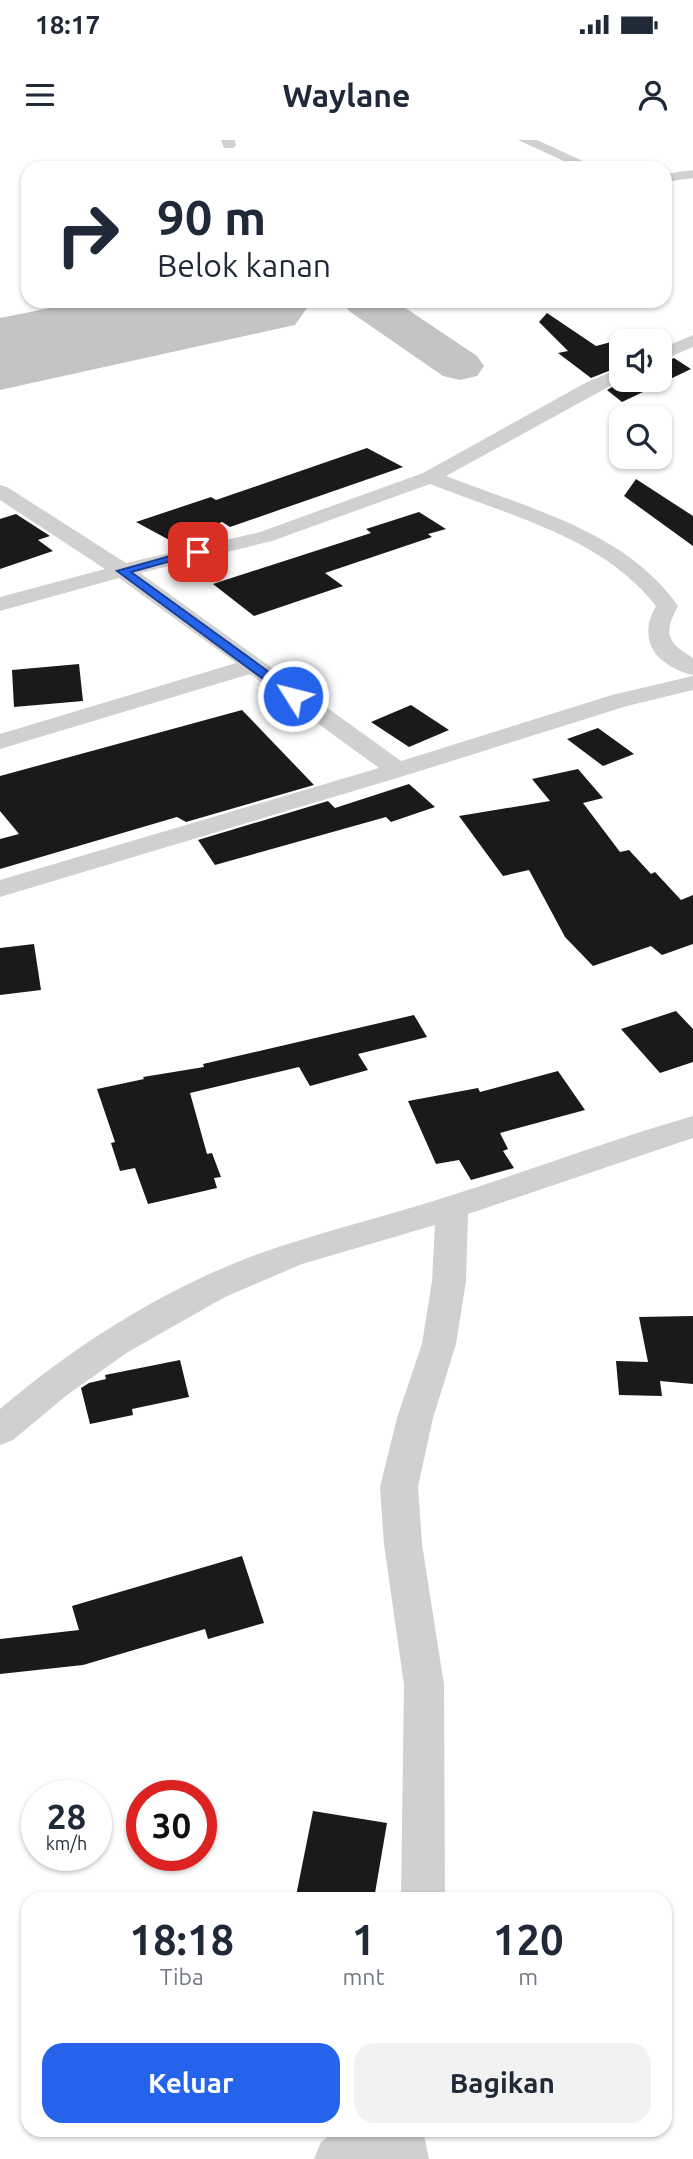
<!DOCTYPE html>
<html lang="id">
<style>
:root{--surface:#fff;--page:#f2f2f3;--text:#1f2937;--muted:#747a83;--accent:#2563eb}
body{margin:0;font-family:Ubuntu,sans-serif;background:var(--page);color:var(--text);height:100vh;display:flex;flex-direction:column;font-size:26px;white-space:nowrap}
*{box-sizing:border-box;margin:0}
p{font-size:23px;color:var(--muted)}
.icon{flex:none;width:38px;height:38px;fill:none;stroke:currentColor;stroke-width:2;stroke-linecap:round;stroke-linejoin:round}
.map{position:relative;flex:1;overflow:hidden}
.panel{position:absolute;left:21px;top:1752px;width:651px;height:245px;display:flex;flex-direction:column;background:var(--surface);border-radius:21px;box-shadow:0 2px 5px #0004}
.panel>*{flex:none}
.hud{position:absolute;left:21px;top:21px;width:651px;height:147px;border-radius:21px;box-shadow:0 2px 5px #0004;background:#fff;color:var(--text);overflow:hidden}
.buttons{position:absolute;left:609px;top:189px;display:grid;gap:14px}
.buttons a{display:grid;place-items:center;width:63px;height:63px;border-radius:14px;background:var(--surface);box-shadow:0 2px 5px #0004;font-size:35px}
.speed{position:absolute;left:21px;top:1640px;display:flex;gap:14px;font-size:35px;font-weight:700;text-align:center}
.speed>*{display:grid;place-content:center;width:91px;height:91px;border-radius:50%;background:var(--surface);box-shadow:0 2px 5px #0004;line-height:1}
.speed small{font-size:18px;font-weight:400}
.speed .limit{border:10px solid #d22;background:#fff;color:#111}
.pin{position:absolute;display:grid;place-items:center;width:60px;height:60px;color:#fff;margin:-30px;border-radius:14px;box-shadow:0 4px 10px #0006}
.me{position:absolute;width:77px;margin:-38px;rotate:306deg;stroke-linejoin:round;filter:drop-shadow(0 0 5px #0008)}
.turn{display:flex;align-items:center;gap:24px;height:147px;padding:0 21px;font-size:32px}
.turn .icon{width:91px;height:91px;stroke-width:2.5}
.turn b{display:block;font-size:49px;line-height:60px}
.eta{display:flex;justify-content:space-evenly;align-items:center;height:119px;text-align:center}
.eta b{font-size:42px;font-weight:600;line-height:49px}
.action{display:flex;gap:14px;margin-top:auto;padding:14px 21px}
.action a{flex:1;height:80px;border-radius:21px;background:var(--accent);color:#fff;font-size:28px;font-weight:600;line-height:80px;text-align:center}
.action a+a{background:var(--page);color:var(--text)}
.status{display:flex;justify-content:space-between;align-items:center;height:49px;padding:0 35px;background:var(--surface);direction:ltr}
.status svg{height:19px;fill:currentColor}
header{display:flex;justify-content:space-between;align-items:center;height:91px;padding:0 21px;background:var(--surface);font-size:32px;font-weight:600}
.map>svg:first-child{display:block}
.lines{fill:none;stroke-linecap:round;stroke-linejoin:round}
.taxiway{fill:#c4c4c4;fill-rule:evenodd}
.runway{fill:#c4c4c4;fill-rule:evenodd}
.building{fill:#1a1a1a}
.street{fill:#d0d0d0;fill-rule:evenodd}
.route{fill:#2563eb;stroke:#184099;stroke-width:2}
</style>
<div class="status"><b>18:17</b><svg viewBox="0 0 49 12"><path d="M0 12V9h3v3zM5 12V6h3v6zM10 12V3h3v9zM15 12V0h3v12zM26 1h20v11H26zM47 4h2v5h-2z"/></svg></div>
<header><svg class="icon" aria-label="menu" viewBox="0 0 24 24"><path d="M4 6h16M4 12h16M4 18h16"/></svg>Waylane<svg class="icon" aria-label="person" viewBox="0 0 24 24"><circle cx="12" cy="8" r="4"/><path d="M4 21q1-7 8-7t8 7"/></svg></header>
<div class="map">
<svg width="693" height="2019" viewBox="0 0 693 2019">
<rect width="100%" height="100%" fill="#fff"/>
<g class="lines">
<path class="taxiway" d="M 342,161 L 395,161 L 477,216 L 484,226 L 477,236 L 460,240 L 443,236 L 349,171 Z"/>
<path class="runway" d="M 85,161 L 312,161 L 295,185 L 0,250 L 0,178 Z"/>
</g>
<path class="building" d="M 547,173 L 596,206 L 615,201 L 621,203 L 621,226 L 591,238 L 558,213 L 568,211 L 539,182 Z
M 674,218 L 691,229 L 622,262 L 607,250 L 624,240 L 660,240 L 660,224 Z
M 367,308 L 403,327 L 230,387 L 222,382 L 173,402 L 136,382 L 211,357 L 216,360 Z
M 636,339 L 693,376 L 693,406 L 624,356 Z
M 419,372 L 446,389 L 428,394 L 432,397 L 325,433 L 343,446 L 254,476 L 213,444 L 371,393 L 366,389 Z
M 16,374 L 50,396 L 38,400 L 53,411 L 0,429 L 0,379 Z
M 79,524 L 83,561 L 14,567 L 12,530 Z
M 411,565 L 449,590 L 409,607 L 371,582 Z
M 242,570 L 314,645 L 186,682 L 177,677 L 0,729 L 0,699 L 19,694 L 0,671 L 0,636 Z
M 598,588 L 634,614 L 603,626 L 567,599 Z
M 578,629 L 603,658 L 583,663 L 620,712 L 629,710 L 651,734 L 655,732 L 681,760 L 693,755 L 693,804 L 662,815 L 651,806 L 593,826 L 565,797 L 529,730 L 503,736 L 459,676 L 550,661 L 532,639 Z
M 409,644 L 435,667 L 391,682 L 386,677 L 215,725 L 198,700 L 328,661 L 335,668 Z
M 34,804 L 41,850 L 0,855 L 0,808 Z
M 676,871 L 693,889 L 693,922 L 660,933 L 621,889 Z
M 414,875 L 427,897 L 358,914 L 368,930 L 310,946 L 299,927 L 190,953 L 207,1014 L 212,1013 L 221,1037 L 214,1038 L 217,1048 L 148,1064 L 135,1028 L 120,1031 L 111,1003 L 115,1002 L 97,949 L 144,939 L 143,937 L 204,927 L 203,924 Z
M 558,931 L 585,970 L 500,993 L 508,1009 L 503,1011 L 514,1028 L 471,1040 L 459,1020 L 436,1024 L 408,961 L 478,948 L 480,952 Z
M 693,1176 L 693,1244 L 660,1241 L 662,1256 L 619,1255 L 616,1221 L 648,1222 L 639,1177 Z
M 180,1220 L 189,1257 L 132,1269 L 133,1275 L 90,1284 L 81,1248 L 89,1243 L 106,1239 L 105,1235 Z
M 242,1416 L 264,1483 L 208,1499 L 205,1489 L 83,1525 L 0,1534 L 0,1499 L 79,1490 L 72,1466 Z
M 313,1671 L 387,1683 L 374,1759 L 315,1759 L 296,1756 Z"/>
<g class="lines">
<path class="street" d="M 221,0 L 235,0 L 236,5 L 234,8 L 224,8 Z
M 518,0 L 537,0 L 598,28 L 579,28 Z
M 693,30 L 693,38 L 665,42 L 665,34 Z
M 693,195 L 693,207 L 660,221 L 660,209 Z
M 621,228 L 621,240 L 446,336 C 527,368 626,391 678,466 C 663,494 667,502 693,518 L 693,535 C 657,526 636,501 656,466 C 603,397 507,375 430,344 L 272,401 L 140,433 L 401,621 L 612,555 L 693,536 L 693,550 L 627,566 L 407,635 L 0,757 L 0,740 L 379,628 L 250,534 L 0,609 L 0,594 L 236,523 L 119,438 L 0,471 L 0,457 L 105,429 L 0,360 L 0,345 L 7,347 L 126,423 L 260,392 L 423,333 L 587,242 Z
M 693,976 L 693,998 L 468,1074 L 466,1141 L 456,1204 L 433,1278 L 418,1347 L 422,1404 L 444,1545 L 445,1759 L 401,1759 L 404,1545 L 384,1404 L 380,1347 L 397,1278 L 422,1204 L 432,1141 L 435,1085 L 302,1124 L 225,1157 L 128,1212 L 67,1255 L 13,1300 L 0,1305 L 0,1269 C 75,1205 165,1148 258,1114 C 320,1092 384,1077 446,1057 C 528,1031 610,1000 693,976 Z
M 337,1990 L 423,1990 L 429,2019 L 314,2019 L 321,2002 Z"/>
</g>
<path class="route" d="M 195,409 L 204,412 L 131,432 L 298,553 L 298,558 L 289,558 L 117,431 Z"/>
</svg>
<div class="buttons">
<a><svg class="icon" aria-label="sound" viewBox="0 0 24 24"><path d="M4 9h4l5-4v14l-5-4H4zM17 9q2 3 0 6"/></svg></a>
<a><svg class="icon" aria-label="search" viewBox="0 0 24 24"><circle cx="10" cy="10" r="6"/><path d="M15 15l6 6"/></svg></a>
</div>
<div class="speed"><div>28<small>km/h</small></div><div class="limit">30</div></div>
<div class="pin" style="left:198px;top:412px;background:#d93025"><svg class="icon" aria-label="arrive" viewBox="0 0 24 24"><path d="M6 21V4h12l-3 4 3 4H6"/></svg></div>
<svg class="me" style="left:293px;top:556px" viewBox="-20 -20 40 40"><circle r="17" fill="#2563eb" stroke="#fff" stroke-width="3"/><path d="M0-11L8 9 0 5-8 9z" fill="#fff"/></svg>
<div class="hud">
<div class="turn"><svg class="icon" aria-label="right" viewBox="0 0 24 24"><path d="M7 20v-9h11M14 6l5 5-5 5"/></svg><div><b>90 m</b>Belok kanan</div></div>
</div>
<section class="panel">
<div class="eta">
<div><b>18:18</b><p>Tiba</p></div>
<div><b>1</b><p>mnt</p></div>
<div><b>120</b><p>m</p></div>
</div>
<div class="action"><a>Keluar</a><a>Bagikan</a></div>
</section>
</div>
